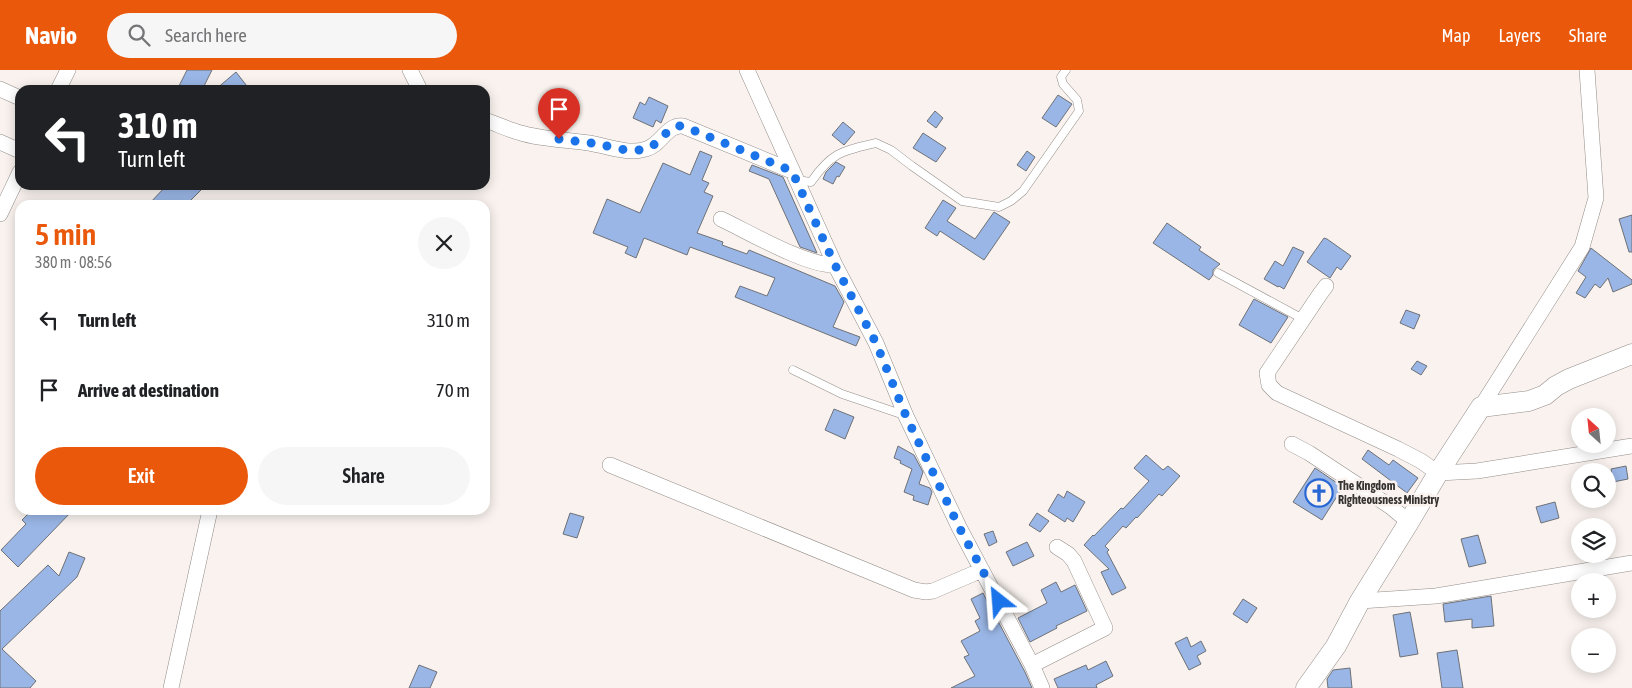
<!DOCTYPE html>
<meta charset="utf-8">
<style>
:root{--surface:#fff;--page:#f6f6f6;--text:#202124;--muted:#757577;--accent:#ea580c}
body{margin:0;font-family:"Asap Condensed",sans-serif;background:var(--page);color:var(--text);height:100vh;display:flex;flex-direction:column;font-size:19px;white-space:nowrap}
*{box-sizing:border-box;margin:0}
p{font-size:16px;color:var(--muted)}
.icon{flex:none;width:28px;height:28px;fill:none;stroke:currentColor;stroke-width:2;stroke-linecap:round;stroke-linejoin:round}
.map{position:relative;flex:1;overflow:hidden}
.details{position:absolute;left:15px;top:130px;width:475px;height:315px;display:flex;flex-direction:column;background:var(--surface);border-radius:15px;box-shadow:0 2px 12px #0003}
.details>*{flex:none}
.top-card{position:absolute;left:15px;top:15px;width:475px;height:105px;border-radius:15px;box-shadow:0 2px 12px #0003;background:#202124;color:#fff;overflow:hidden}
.needle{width:32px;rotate:333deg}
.controls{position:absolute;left:1571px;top:338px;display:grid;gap:10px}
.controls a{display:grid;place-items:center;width:45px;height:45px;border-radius:50%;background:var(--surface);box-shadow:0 2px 12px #0003;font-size:25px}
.pin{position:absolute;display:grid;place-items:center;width:42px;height:42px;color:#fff;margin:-51px -21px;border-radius:50% 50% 50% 0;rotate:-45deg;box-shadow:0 0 5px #0007}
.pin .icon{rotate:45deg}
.me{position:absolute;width:55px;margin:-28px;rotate:332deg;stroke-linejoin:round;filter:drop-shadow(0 0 4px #0008)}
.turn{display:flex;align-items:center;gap:18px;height:105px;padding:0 20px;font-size:22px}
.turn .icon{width:65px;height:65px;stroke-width:2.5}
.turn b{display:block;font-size:35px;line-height:42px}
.round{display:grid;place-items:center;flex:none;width:52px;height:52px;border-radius:26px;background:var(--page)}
.summary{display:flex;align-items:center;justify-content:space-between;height:85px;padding:0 20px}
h1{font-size:30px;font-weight:600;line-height:38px;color:var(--accent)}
.cta{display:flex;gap:10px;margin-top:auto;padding:10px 20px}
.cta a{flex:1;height:58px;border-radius:30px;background:var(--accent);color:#fff;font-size:20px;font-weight:600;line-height:58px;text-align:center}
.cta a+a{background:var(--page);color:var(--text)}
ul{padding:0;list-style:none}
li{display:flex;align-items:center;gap:15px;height:70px;padding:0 20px}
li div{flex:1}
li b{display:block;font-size:19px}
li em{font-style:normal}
header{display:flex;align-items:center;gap:30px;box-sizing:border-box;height:70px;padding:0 25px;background:var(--accent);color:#fff}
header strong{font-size:24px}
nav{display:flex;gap:28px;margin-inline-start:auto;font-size:18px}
.search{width:350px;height:45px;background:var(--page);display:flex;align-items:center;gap:12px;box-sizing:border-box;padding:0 18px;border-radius:28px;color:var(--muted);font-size:19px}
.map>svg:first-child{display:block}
.building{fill:#9ab6e6;stroke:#6e7176}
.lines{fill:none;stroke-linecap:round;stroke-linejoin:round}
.service-casing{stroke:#938d89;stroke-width:9}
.minor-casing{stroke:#938d89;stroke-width:16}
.tertiary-casing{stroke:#938d89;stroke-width:21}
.service{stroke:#fff;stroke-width:8}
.minor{stroke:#fff;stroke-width:15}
.tertiary{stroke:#fff;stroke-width:20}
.route{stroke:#1a73e8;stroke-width:9;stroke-dasharray:0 16.2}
.labels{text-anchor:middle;stroke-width:5;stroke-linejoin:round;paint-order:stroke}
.poi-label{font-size:12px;font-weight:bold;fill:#353331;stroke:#f9f2ee;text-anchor:start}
</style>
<header>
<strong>Navio</strong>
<div class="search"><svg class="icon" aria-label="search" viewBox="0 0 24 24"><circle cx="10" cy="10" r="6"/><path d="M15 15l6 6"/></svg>Search here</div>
<nav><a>Map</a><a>Layers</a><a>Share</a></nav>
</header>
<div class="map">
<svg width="1632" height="618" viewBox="0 0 1632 618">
<rect width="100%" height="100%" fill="#f9f2ee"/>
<path class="building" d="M 187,0 L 212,0 L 202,20 L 177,20 Z
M 236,2 L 250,20 L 215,20 Z
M 1058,25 L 1072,34 L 1056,57 L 1042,48 Z
M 649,27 L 668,36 L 661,53 L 656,50 L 653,57 L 633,48 L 640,32 L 645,35 Z
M 935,41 L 943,48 L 936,58 L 927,51 Z
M 843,52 L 855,62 L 844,75 L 832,65 Z
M 923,63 L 946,78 L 936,92 L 913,78 Z
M 700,81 L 712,86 L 702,110 L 709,113 L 704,122 L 713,126 L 697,163 L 723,172 L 722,175 L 747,184 L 749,180 L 835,216 L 844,232 L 833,257 L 860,267 L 856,276 L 735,227 L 740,216 L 767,226 L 775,208 L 690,177 L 687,185 L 644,168 L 636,188 L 625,183 L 628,177 L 593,163 L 607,129 L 640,143 L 663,93 L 690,105 Z
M 1027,81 L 1035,87 L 1026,101 L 1017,95 Z
M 836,92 L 845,97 L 839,107 L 837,106 L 833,114 L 823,109 L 826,102 Z
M 752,95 L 783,107 L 817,183 L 800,177 L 769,109 L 749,101 Z
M 167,115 L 206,115 L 186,135 L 148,135 Z
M 943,130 L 956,138 L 947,151 L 975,169 L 994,142 L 1010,152 L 984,190 L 940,161 L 937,166 L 925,158 Z
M 1632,145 L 1632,182 L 1629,182 L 1619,149 Z
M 1167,153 L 1201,177 L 1199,180 L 1220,194 L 1213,200 L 1213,205 L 1209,210 L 1153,173 Z
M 1324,168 L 1327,169 L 1351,186 L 1341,200 L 1337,197 L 1330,208 L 1307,192 Z
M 1293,177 L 1304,182 L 1284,219 L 1279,216 L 1278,217 L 1264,209 L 1275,191 L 1283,196 Z
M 1591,178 L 1632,210 L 1632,214 L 1613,222 L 1608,208 L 1600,218 L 1595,214 L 1585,228 L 1576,223 L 1586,207 L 1578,201 Z
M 1254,229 L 1288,247 L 1271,273 L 1239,255 Z
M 1406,240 L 1420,245 L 1414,259 L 1400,253 Z
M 1417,291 L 1427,296 L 1421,305 L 1411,299 Z
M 834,339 L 854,347 L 845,369 L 825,360 Z
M 898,376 L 914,385 L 923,402 L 919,414 L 930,418 L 932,422 L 928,435 L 913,430 L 914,426 L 904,422 L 912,399 L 900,393 L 901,391 L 894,388 Z
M 1368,380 L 1389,395 L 1393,390 L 1418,408 L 1407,423 L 1362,389 Z
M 1146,385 L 1163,400 L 1168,396 L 1180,406 L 1162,426 L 1159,424 L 1137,448 L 1136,447 L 1126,458 L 1123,456 L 1105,476 L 1109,480 L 1107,482 L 1126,518 L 1112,525 L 1101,502 L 1109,499 L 1084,475 L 1093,465 L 1094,466 L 1121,438 L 1123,439 L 1149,411 L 1134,398 Z
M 1626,396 L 1628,409 L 1613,412 L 1611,399 Z
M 1315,398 L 1343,417 L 1322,450 L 1293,432 Z
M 1067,421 L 1085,432 L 1073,452 L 1067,448 L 1065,452 L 1048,441 L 1058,424 L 1064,428 Z
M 1555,432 L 1559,448 L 1541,453 L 1536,437 Z
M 32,440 L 73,440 L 18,497 L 1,480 L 26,454 L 22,450 Z
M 570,443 L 584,447 L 577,468 L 563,464 Z
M 1037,443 L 1049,451 L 1040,462 L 1029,455 Z
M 993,461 L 997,472 L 989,476 L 984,464 Z
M 1478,465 L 1486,493 L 1469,497 L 1461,469 Z
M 1027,472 L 1034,486 L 1013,496 L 1006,482 Z
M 69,482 L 85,488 L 77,507 L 2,579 L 36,611 L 30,618 L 0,618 L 0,541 L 48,495 L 59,506 Z
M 1056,512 L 1061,522 L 1075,515 L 1087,541 L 1056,556 L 1057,558 L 1030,572 L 1018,548 L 1047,533 L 1041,520 Z
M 983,523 L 1025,602 L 1032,618 L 951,618 L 975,606 L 964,587 L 969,585 L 961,571 L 980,561 L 975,551 L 980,548 L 971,529 Z
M 1491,526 L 1494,556 L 1472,558 L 1472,549 L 1445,552 L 1443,534 Z
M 1243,529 L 1257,538 L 1247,553 L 1233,544 Z
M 1410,542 L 1418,584 L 1400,587 L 1393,545 Z
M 1187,567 L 1191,577 L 1201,571 L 1206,581 L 1197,586 L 1201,594 L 1189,600 L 1175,573 Z
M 1457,580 L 1463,618 L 1442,618 L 1437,583 Z
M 1106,591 L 1113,606 L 1096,615 L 1097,618 L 1058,618 L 1054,609 L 1086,595 L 1088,600 Z
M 419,595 L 437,602 L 430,618 L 409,618 Z
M 1350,598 L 1352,618 L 1328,618 L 1327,609 L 1333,600 Z"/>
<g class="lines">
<g class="service-casing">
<path id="service" d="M 796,110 L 811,112 C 832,82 842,81 876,73 L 891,80 L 912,96 L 962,131 L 999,137 L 1011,131 L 1023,121 L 1079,41 L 1077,30 L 1063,14 L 1061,7 L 1066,0
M 1218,203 L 1303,249
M 793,300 L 842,324 L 904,345"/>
</g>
<g class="minor-casing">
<path id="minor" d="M 410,0 L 420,20
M 747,0 L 835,195 L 876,273 L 906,346 L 959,457 L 1032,595 L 1042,618
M 0,19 L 20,28
M 58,20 L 68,0
M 485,50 C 497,54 509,60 521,63 C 540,69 568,70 589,73 C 607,76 629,85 646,79 C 661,75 667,54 683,56 L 792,101
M 0,72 L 20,81
M 0,144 L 20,102
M 721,149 C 749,162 806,196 835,195
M 1326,216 L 1320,224 L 1267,303 L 1269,315 L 1277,323 L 1398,379 L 1421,391 L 1438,403 L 1477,401 L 1632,376
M 1481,337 L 1582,177 L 1596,128 L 1587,0
M 1292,374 L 1309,383 L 1391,437 L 1409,452
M 610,395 L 914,520 L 926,522 L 933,521 L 982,500
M 1360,531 L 1436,526 L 1632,493
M 1032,595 L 1105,558 L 1074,491 L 1068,484 L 1057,477
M 171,618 L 210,440"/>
</g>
<g class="tertiary-casing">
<path id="tertiary" d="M 1306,618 L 1336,576 L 1360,531 L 1409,452 L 1438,403 L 1481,337 L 1529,331 L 1545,325 L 1556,316 L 1569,309 L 1632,284"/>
</g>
<use href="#service" class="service"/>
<use href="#minor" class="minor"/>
<use href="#tertiary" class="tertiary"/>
</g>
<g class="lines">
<path class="route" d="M 559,69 C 572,71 585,72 598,74 C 613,77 629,83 645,79 C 660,76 667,54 683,56 L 792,101 L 835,195 L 876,273 L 906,346 L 959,457 L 999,531"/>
</g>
<defs>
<g id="church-ring" transform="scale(1.4375)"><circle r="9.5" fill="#f9f2ee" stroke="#2766d3" stroke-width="1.5"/><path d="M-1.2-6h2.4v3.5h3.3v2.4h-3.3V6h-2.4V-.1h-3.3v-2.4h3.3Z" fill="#2766d3"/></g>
</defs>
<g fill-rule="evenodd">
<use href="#church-ring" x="1319" y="423"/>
</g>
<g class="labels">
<g class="poi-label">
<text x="1338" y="420">The Kingdom<tspan x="1338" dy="14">Righteousness Ministry</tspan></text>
</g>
</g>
</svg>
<div class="controls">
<a><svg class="needle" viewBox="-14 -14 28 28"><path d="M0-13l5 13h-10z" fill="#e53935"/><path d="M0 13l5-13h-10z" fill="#757577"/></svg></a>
<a><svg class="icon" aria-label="search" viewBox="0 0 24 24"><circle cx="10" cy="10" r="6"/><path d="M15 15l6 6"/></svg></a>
<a><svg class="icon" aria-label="layers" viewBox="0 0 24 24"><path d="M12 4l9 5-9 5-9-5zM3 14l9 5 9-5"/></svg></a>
<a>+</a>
<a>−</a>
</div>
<div class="pin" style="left:559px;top:69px;background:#d93025"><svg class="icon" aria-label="arrive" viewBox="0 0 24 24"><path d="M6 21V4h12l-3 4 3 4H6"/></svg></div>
<svg class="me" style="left:999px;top:531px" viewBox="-20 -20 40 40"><path d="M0-17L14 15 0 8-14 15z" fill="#1a73e8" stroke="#fff" stroke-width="4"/></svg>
<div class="top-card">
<div class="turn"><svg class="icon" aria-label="left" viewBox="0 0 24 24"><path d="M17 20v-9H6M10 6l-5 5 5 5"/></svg><div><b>310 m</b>Turn left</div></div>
</div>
<section class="details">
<div class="summary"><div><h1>5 min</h1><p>380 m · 08:56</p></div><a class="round"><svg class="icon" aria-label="close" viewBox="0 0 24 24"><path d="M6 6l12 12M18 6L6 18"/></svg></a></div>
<ul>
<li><svg class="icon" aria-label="left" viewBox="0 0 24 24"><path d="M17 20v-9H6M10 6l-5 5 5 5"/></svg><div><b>Turn left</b></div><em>310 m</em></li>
<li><svg class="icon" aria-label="arrive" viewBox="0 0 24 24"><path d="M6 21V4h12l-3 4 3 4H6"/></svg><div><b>Arrive at destination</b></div><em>70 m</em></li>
</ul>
<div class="cta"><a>Exit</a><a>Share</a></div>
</section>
</div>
